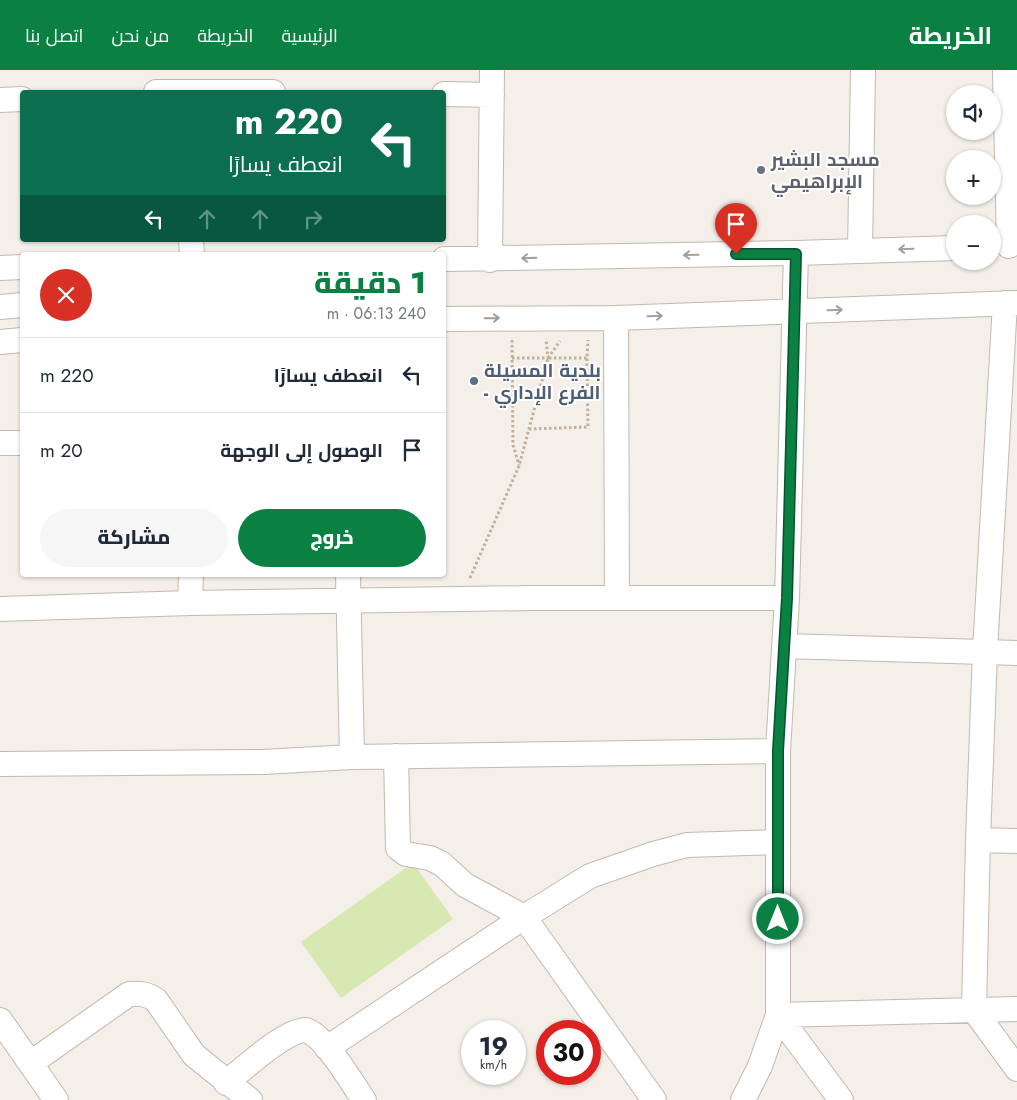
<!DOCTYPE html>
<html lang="ar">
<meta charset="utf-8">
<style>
:root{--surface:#fff;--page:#f6f6f7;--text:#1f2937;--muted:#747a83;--line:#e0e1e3;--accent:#0b8043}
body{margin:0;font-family:Jost,Cairo,sans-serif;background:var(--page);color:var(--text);direction:rtl;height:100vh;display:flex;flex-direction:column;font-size:19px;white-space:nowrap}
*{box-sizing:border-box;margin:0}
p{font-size:16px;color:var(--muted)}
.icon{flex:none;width:28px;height:28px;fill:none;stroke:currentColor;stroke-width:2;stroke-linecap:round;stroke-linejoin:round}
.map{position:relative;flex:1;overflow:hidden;direction:ltr}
.details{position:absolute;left:20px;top:182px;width:426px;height:325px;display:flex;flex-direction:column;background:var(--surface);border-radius:5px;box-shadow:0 1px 4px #0004;direction:rtl}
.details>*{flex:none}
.banner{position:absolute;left:20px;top:20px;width:426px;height:152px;border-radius:5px;box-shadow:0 1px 4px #0004;direction:rtl;background:#0b6e4f;color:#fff;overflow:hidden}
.tools{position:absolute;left:946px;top:15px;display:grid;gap:10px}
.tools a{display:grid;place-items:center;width:55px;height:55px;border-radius:50%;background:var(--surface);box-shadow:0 1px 4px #0004;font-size:25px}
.speed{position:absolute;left:461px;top:950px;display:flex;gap:10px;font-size:25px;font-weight:700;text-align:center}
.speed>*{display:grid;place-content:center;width:65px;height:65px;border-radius:50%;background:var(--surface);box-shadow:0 1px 4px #0004;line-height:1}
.speed small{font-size:12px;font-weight:400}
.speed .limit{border:8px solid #d22;background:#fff;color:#111}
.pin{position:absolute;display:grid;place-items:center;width:42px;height:42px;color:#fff;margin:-51px -21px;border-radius:50% 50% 50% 0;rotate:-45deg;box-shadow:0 0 5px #0007}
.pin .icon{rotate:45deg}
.me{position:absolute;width:55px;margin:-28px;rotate:0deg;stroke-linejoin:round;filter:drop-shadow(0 0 4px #0008)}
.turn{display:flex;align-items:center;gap:18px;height:105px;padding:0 20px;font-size:22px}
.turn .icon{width:65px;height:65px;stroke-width:2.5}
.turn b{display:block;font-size:35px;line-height:42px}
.lanes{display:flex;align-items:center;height:48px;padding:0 20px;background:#0003;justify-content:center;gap:25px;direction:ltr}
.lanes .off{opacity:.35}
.round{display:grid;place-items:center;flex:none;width:52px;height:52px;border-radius:26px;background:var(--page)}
.summary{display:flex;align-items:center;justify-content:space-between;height:85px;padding:0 20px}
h1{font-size:30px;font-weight:800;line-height:38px;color:var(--accent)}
.cta{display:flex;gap:10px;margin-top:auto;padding:10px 20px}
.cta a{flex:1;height:58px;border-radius:30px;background:var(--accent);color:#fff;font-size:20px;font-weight:800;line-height:58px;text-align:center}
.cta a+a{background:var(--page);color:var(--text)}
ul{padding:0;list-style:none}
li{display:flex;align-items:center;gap:15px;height:75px;padding:0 20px;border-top:1px solid var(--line)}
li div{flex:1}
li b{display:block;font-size:19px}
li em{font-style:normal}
header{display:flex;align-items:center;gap:30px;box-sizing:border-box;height:70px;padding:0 25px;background:var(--accent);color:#fff}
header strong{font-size:24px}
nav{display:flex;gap:28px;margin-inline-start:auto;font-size:18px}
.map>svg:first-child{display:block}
.green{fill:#d7e8b3}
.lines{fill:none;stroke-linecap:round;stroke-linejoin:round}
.street-casing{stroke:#c3b9af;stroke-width:26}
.path{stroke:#c1b09d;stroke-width:3;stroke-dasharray:2.5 2.5;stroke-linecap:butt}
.street{stroke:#fff;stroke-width:24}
.oneway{stroke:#a49f9b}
.route-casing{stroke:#07532c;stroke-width:12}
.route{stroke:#0b8043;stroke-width:9}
.worship-dot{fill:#6b7280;stroke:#fff;stroke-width:2}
.service-dot{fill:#5c6f8a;stroke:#fff;stroke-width:2}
.labels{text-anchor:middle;stroke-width:4;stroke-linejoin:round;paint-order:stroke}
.worship-label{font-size:19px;font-weight:bold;fill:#5b616d;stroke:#fff;text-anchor:start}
.service-label{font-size:19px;font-weight:bold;fill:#4e5e75;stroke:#fff;text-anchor:start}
</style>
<header>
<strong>الخريطة</strong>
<nav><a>الرئيسية</a><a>الخريطة</a><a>من نحن</a><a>اتصل بنا</a></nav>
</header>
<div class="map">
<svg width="1017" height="1030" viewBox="0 0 1017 1030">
<rect width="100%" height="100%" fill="#f4efe9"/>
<path class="green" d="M 413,793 L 453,849 L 341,928 L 301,872 Z"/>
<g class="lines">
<g class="street-casing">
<path id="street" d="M 1005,0 L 1009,176
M 156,22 L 273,22
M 444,24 L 492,25
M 0,30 L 22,29
M 191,170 L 192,185
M 860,181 L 863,0
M 444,189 L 796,183 L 955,178
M 490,190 L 492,0
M 0,198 L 22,197
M 1005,233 L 985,581 L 978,770 L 974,940 L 1017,999
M 0,237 L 22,235
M 616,248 L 617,528
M 444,249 L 616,248 L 1017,233
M 0,272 L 22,270
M 0,373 L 22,373
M 348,505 L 352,687
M 190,533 L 191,505
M 0,539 L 190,533 L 534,528 L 787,528
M 785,576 L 1017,583
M 396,686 L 398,778 L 406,784 L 430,788 L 442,794 L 465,815 L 524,847 L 654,1030
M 0,694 L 263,692 L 352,687 L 778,681
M 978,770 L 1017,771
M 778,945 L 1017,939
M 778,945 L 841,1030
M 0,950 L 56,1030
M 327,978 L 524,847 L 590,806 L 653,784 L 687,775 L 778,772
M 31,993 L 129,924 C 140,923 147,924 156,930 L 194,985 L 250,1030
M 226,1013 C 243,999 285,960 306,960 C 326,967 351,1012 364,1030
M 743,1030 L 760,996 L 778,945 L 778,681 L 787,528 L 796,183"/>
</g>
<path class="path" d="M 512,270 L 513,375 L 519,395
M 512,288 L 548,288 L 546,269
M 548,288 L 560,271
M 529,359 L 588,357 L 587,288
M 470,508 L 519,396 L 548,288 L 587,288 L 588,270"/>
<use href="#street" class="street"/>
</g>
<defs><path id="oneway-shaft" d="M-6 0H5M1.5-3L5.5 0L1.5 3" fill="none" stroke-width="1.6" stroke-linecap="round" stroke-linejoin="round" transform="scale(1.25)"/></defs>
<g class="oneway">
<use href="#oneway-shaft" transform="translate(906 179) rotate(178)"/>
<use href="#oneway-shaft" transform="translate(691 185) rotate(179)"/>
<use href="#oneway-shaft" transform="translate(529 188) rotate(178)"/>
<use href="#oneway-shaft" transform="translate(835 240) rotate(-2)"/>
<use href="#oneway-shaft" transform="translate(655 246) rotate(-2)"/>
<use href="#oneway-shaft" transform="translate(492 248) rotate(-1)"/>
</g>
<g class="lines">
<g class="route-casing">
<path id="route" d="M 736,184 L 796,184 L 787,528 L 778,681 L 778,849"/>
</g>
<use href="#route" class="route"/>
</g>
<circle class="worship-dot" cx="761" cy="100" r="5"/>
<circle class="service-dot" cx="474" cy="311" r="5"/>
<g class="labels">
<g class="worship-label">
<text x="771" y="96">مسجد البشير<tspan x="771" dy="22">الإبراهيمي</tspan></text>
</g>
<g class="service-label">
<text x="484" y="307">بلدية المسيلة<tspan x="484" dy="22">- الفرع الإداري</tspan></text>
</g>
</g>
</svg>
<div class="tools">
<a><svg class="icon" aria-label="sound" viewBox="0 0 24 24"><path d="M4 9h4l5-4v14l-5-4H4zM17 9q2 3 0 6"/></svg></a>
<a>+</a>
<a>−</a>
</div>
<div class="speed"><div>19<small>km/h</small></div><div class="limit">30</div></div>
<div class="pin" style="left:736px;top:184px;background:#d93025"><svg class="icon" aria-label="arrive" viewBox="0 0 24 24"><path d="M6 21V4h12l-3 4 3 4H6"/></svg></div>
<svg class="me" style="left:778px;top:849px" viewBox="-20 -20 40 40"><circle r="17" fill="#0b8043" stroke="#fff" stroke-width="3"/><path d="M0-11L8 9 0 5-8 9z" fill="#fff"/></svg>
<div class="banner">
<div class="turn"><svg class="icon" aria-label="left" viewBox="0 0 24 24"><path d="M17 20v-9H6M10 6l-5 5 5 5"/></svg><div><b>220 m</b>انعطف يسارًا</div></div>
<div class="lanes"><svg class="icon" aria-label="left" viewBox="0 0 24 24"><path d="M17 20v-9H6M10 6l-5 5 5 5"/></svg><svg class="icon off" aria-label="ahead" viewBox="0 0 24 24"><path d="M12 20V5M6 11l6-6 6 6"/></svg><svg class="icon off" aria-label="ahead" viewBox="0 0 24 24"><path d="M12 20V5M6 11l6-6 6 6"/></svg><svg class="icon off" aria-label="right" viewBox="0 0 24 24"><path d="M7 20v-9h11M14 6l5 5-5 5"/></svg></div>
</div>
<section class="details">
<div class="summary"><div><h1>1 دقيقة</h1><p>240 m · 06:13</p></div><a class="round" style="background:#d93025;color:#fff"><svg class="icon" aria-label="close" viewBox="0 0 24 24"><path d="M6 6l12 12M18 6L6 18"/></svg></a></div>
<ul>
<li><svg class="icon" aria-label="left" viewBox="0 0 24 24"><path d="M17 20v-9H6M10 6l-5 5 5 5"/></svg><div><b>انعطف يسارًا</b></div><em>220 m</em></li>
<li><svg class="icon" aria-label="arrive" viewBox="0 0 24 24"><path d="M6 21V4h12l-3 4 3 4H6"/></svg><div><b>الوصول إلى الوجهة</b></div><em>20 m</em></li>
</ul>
<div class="cta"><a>خروج</a><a>مشاركة</a></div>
</section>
</div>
